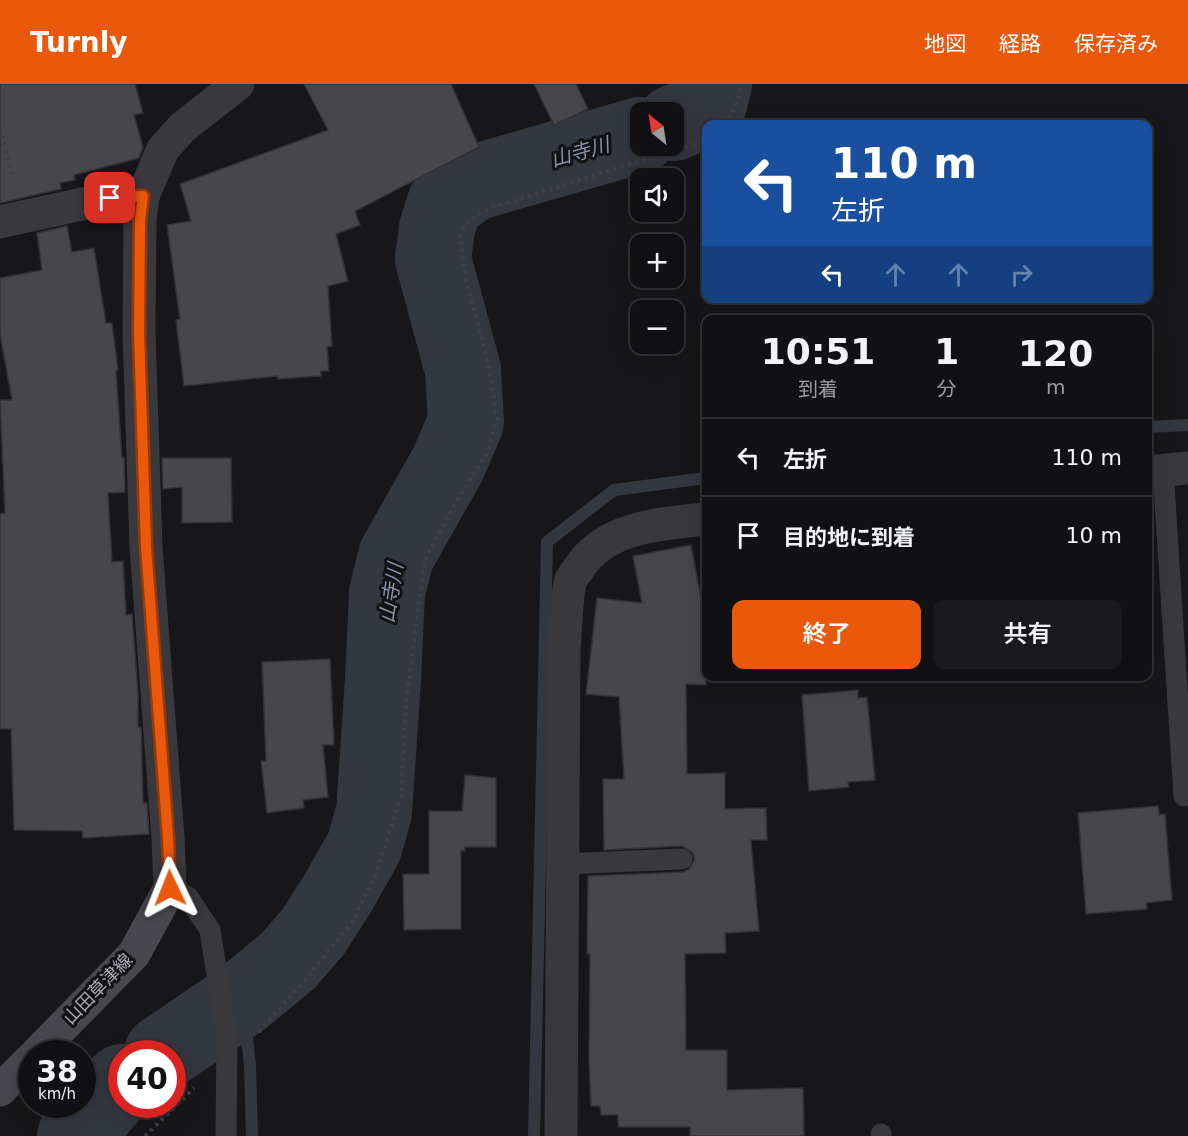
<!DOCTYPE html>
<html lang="ja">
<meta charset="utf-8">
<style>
:root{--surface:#111113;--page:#1a1a1c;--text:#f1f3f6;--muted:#9c9da0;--line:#303133;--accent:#ea580c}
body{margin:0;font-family:"DejaVu Sans","Noto Sans JP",sans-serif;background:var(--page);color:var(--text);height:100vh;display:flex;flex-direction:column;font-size:22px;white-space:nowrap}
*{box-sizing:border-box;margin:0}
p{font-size:20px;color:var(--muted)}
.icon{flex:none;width:33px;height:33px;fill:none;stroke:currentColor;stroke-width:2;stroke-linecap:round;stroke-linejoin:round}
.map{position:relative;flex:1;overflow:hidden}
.side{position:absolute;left:702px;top:231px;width:450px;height:366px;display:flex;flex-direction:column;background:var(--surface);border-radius:12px;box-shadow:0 6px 24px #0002,0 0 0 2px var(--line)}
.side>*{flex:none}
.banner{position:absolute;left:702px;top:36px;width:450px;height:183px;border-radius:12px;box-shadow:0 6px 24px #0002,0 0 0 2px var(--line);background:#1a4fa0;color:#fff;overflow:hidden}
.needle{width:39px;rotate:330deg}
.tools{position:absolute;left:630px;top:18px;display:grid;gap:12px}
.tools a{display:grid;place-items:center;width:54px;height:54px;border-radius:12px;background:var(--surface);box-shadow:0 6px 24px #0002,0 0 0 2px var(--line);font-size:30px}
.speed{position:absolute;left:18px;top:956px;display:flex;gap:12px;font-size:30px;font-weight:700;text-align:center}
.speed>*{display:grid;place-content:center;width:78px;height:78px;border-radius:50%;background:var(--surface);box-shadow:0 6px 24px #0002,0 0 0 2px var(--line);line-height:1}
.speed small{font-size:15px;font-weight:400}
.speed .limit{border:9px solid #d22;background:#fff;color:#111}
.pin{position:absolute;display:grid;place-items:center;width:51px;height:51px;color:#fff;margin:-26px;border-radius:12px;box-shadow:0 3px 9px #0006}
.me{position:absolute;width:66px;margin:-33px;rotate:358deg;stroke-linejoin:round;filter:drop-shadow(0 0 4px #0008)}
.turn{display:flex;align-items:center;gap:21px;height:126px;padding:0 30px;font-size:27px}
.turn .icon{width:78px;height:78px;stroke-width:2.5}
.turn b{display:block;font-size:42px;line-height:51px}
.lanes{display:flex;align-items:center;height:57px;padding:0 30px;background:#0003;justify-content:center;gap:30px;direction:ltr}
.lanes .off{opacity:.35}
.eta{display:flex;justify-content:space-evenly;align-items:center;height:102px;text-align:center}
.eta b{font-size:36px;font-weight:600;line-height:42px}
.primary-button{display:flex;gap:12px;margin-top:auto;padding:12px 30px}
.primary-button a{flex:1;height:69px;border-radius:12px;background:var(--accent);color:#fff;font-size:24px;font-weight:600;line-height:69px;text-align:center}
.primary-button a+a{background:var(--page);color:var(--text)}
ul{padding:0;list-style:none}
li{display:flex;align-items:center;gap:18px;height:78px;padding:0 30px;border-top:2px solid var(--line)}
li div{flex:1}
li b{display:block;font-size:22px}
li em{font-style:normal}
header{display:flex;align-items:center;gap:36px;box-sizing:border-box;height:84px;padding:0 30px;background:var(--accent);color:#fff}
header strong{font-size:28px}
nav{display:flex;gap:33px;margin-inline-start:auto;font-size:21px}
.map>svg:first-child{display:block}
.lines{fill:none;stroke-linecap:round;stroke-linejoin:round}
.stream{stroke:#33373f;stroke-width:12}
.river{stroke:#33373f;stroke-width:76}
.building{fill:#47474b;stroke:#323134;stroke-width:1.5}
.path{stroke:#3f3f44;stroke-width:4;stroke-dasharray:3 4.5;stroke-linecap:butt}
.service{stroke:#39393d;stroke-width:21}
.minor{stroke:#39393d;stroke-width:33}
.tertiary{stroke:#39393d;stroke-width:33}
.secondary{stroke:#47474d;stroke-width:33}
.route-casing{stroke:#983908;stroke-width:15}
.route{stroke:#ea580c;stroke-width:10}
.labels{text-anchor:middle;stroke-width:6;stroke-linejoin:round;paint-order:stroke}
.street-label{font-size:18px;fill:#abacb7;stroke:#121214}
.water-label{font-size:20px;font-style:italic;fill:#8694ad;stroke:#121214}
</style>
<header>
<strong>Turnly</strong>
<nav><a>地図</a><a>経路</a><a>保存済み</a></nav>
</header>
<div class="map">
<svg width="1188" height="1052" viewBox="0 0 1188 1052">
<rect width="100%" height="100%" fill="#171719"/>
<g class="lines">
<path class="stream" d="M 1148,343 L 1188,341
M 243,914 L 250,982 L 252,1052
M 534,1052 L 547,458 L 614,406 L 706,394"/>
<path class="river" d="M 674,39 L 708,24 L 714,0
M 162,969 L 243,914 L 288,877 L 313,848 L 338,809 L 364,763 L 374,728 L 383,596 L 387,509 L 396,472 L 448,380 L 466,338 L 463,286 L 433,175 L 437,144 L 445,119 L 473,99 L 640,51
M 75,1052 L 122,998"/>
</g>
<path class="building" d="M 0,0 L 135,0 L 143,29 L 134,31 L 143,63 L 139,74 L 74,91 L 75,96 L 60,99 L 61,105 L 0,119 Z
M 304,0 L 451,0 L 479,63 L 355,127 L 360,141 L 336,150 L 348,197 L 328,202 L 332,262 L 327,263 L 329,287 L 321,287 L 321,292 L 278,295 L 277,292 L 184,302 L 176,236 L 180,235 L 167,141 L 191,137 L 180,100 L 328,46 Z
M 534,0 L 576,0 L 588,25 L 554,41 Z
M 67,142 L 72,168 L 94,164 L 106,239 L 112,239 L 118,286 L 116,287 L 122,374 L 124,374 L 125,408 L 108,409 L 112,478 L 123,477 L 126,531 L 132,530 L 138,609 L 138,643 L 141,643 L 143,719 L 147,719 L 149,750 L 83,754 L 82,747 L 14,746 L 11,645 L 0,645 L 0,430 L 5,429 L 0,316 L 12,316 L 0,250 L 0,194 L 42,186 L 37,149 Z
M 162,374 L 231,374 L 232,438 L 182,439 L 182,403 L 163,405 Z
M 691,461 L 702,520 L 706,520 L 706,601 L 686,600 L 687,690 L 725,689 L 725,725 L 766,724 L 767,756 L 751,756 L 759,847 L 725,849 L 726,869 L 685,870 L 686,966 L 727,966 L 727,1006 L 803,1004 L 804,1052 L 690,1052 L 690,1043 L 618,1043 L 618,1031 L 601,1031 L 600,1022 L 591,1022 L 589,975 L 590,870 L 587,870 L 588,792 L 683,788 L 689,785 L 695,775 L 692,768 L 682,762 L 604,766 L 603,695 L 624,695 L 619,613 L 586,610 L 597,514 L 642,519 L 633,472 Z
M 330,575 L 334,661 L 323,661 L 328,713 L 303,716 L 304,724 L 267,729 L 261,677 L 266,677 L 262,578 Z
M 858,606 L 858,614 L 867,613 L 875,696 L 848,698 L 849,703 L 809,707 L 802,611 Z
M 465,691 L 496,694 L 496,763 L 465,763 L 465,767 L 461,767 L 461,845 L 404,846 L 403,790 L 429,790 L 429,727 L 462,727 Z
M 1158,722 L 1159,731 L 1165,730 L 1172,816 L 1146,819 L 1147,825 L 1086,830 L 1078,729 Z"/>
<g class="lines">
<path class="path" d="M 723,40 C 734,29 739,15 741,0
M 0,44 L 13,96
M 259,948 L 306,895 L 353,837 L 376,790 L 401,713 L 406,618 L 425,476 L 452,425 L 487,369 L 497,335 L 489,283 L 466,196 L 460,152 L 467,139 L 476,132 L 491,124 L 694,60 L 706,53
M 145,1052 L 194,1004"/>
<path class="service" d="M 1163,386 L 1184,712
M 563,780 L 682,775
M 170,804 L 188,813 L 210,846 L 227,954 L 226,1052
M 881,1050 L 881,1052"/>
<path class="minor" d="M 0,138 L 110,114 L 143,112
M 1148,388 L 1188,384
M 561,1052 L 564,565 C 566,547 566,511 571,496 C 573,492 576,488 579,484 C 606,442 661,440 706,435"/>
<path class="tertiary" d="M 170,804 L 168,754 L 146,463 L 139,249 L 140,136 L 143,112 L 163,65 L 183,43 L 238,0"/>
<path class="secondary" d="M 37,969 L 134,870 L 170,804
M 0,1006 L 32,974"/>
</g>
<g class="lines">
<g class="route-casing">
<path id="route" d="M 110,114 L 143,112 L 140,136 L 139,249 L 146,463 L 168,754 L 170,804"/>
</g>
<use href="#route" class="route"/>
</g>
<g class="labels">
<g class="street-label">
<text transform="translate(98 905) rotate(-46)" y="6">山田草津線</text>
</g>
<g class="water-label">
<text transform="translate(580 68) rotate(-16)" y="7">山寺川</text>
<text transform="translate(391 509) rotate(-81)" y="7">山寺川</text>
</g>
</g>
</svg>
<div class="tools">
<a><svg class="needle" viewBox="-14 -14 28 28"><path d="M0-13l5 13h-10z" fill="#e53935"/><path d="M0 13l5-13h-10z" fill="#9c9da0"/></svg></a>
<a><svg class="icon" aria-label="sound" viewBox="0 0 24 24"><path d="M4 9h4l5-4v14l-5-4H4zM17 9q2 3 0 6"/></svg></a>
<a>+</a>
<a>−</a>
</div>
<div class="speed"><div>38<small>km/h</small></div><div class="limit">40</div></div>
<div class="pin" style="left:110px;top:114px;background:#d93025"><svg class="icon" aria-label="arrive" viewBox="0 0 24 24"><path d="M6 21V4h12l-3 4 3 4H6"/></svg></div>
<svg class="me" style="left:170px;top:804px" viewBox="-20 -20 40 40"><path d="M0-17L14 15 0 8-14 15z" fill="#ea580c" stroke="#fff" stroke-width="4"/></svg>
<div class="banner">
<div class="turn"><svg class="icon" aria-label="left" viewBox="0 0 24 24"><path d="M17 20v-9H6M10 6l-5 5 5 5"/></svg><div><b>110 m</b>左折</div></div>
<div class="lanes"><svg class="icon" aria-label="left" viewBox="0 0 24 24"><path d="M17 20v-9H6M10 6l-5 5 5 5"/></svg><svg class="icon off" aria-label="ahead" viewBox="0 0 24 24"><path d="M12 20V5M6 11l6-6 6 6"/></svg><svg class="icon off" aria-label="ahead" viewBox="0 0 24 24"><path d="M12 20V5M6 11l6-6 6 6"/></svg><svg class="icon off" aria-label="right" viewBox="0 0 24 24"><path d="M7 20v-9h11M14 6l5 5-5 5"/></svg></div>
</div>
<section class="side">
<div class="eta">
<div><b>10:51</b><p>到着</p></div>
<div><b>1</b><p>分</p></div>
<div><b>120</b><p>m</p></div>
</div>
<ul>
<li><svg class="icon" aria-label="left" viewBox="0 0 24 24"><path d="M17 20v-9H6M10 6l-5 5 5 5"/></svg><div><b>左折</b></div><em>110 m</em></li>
<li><svg class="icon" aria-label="arrive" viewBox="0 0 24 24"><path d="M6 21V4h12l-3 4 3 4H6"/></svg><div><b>目的地に到着</b></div><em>10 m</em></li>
</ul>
<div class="primary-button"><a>終了</a><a>共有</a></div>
</section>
</div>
